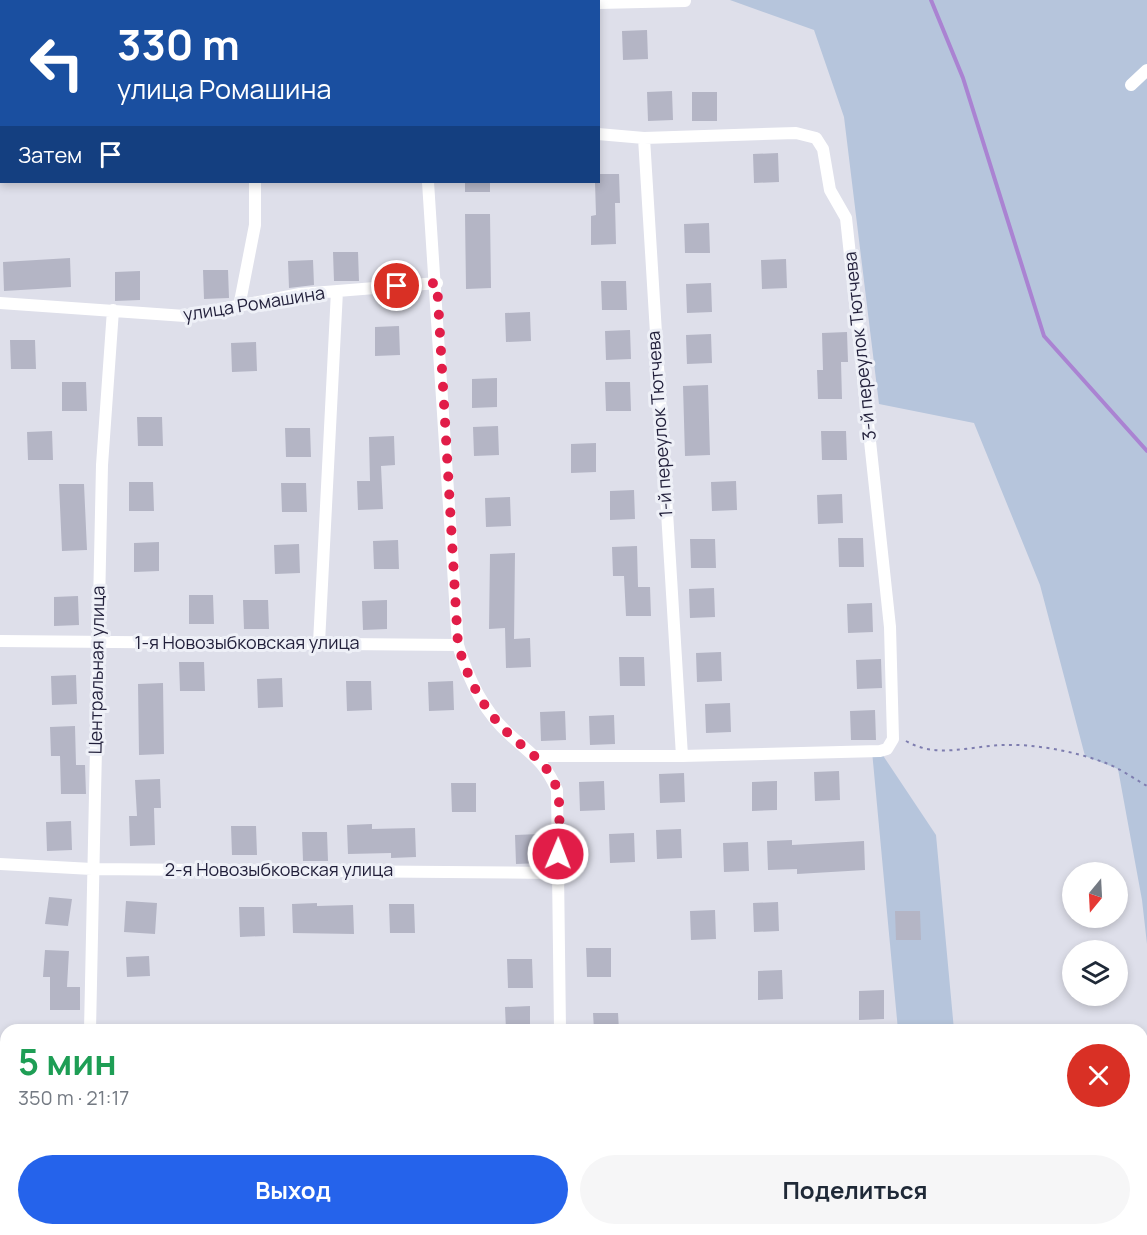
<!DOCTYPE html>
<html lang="ru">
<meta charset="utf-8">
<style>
:root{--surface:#fff;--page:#f6f6f7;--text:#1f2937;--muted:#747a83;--accent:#2563eb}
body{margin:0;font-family:Manrope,sans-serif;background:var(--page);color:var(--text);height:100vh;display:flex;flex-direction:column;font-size:22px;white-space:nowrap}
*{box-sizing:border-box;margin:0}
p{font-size:20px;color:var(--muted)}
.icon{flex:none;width:33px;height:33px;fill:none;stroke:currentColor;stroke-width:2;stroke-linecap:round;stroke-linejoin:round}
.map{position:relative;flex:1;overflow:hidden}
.sheet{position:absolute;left:0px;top:1024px;width:1148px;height:212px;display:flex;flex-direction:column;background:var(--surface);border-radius:18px 18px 0 0;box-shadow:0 3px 9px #0003}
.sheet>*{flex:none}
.hud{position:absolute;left:0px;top:0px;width:600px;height:183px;box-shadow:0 3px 9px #0003;background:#1a4fa0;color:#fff;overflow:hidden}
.needle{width:39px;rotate:198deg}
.buttons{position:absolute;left:1062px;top:862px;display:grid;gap:12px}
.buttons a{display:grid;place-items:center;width:66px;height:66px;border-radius:50%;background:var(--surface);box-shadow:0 3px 9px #0003;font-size:30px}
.pin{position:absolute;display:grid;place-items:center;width:51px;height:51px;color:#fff;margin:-26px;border:3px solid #fff;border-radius:50%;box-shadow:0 2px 6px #0007}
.me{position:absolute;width:66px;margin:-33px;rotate:1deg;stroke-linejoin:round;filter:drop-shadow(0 0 4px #0008)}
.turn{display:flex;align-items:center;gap:21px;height:126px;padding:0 18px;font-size:27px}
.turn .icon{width:78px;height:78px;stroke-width:2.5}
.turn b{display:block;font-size:42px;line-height:51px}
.then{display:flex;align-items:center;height:57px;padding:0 18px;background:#0003;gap:12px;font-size:22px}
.round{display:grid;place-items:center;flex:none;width:63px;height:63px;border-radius:32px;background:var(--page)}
.summary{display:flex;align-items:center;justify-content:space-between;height:102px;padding:0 18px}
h1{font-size:36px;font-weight:700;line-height:45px;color:#1e9e55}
.cta{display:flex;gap:12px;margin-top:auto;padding:12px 18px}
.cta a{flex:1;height:69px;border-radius:36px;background:var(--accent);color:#fff;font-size:24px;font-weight:700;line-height:69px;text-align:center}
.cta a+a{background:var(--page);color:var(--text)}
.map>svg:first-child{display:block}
.green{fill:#b6c5dc}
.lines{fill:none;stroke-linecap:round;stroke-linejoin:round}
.stream{stroke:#aa83d2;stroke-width:4}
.building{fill:#b4b5c5}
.path{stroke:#7e7daf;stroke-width:2;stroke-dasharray:3 4.5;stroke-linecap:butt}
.minor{stroke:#fff;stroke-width:12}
.route{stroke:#e11d48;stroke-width:10;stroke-dasharray:0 18}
.labels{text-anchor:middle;stroke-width:6;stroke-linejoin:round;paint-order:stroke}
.street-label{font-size:18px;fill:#211f3a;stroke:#eef0f7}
</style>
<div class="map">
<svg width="1147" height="1235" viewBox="0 0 1147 1235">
<rect width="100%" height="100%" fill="#dedfea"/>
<path class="green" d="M 730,0 L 1147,0 L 1147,944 L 1142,900 L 1118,769 L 1085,756 L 1040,585 L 974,423 L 879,404 L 844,117 L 814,30 Z
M 872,751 L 880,751 L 936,835 L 954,1030 L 898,1030 Z"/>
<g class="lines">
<path class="stream" d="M 931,0 L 963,78 L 1044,336 L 1147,451"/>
</g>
<path class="building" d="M 647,30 L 648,59 L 623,60 L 622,31 Z
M 672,91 L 673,120 L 648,121 L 647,92 Z
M 692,92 L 717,92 L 717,121 L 692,121 Z
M 778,153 L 779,182 L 754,183 L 753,154 Z
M 598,174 L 619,174 L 620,203 L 615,203 L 616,244 L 591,245 L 591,216 L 596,215 L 595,182 L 598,182 Z
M 465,182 L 490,182 L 490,192 L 465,192 Z
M 465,214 L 490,214 L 491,288 L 466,289 Z
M 709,223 L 710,253 L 685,253 L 684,224 Z
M 333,252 L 358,252 L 359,281 L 334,281 Z
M 70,258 L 71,287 L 4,291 L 3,262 Z
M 786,259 L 787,288 L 762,289 L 761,260 Z
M 313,260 L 314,285 L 289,288 L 288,261 Z
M 203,270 L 228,270 L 229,298 L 204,299 Z
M 140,271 L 140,300 L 115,301 L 115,272 Z
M 601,281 L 626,281 L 627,310 L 602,310 Z
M 711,283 L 712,312 L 687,313 L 686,284 Z
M 530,312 L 531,341 L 506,342 L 505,313 Z
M 399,326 L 400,355 L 375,356 L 375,327 Z
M 630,330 L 631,359 L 606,360 L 605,331 Z
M 847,332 L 848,362 L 841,362 L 842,399 L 818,399 L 817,370 L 823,370 L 822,333 Z
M 711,334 L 712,363 L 687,364 L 686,335 Z
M 10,340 L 35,340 L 36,369 L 11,369 Z
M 256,342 L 257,371 L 232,372 L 231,343 Z
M 497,378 L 497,407 L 472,408 L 472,379 Z
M 62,382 L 86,382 L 87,411 L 62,411 Z
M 605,382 L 630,382 L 631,411 L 606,411 Z
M 708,385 L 710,455 L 685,456 L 683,386 Z
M 137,417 L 162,417 L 163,446 L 138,446 Z
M 498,426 L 499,455 L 474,456 L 473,427 Z
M 285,428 L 310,428 L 311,457 L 286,457 Z
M 52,431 L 53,460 L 28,460 L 27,432 Z
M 821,431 L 846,431 L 847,460 L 822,460 Z
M 394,436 L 395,465 L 381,466 L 383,509 L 358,510 L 357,481 L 370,481 L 369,437 Z
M 596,443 L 596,472 L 571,473 L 571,444 Z
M 736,481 L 737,510 L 712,511 L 711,482 Z
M 129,482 L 153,482 L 154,511 L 129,511 Z
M 281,483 L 306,483 L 307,512 L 282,512 Z
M 59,484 L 84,484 L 87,550 L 62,551 Z
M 634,490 L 635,519 L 610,520 L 610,491 Z
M 842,494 L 843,523 L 818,524 L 817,495 Z
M 510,497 L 511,526 L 486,527 L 485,498 Z
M 838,538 L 863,538 L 864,567 L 839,567 Z
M 690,539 L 715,539 L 716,568 L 691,568 Z
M 398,540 L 399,569 L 374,569 L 373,541 Z
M 159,542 L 159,571 L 134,572 L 134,543 Z
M 299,544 L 300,573 L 275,574 L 274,545 Z
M 637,546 L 638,587 L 650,587 L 651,616 L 626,616 L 624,576 L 613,576 L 612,547 Z
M 515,553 L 514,639 L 530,638 L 531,667 L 506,668 L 505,628 L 489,629 L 490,554 Z
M 714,588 L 715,617 L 690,618 L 689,589 Z
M 189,595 L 213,595 L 214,624 L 189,624 Z
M 78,596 L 79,625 L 54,626 L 54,597 Z
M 243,600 L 268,600 L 269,629 L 244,629 Z
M 387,600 L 387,629 L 363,630 L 362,601 Z
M 872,603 L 873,632 L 848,633 L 847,604 Z
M 721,652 L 722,681 L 697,682 L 696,653 Z
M 619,657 L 644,657 L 645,686 L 620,686 Z
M 881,659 L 882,688 L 857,689 L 856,660 Z
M 179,662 L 204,662 L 205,691 L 180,691 Z
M 76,675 L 77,704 L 52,705 L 51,676 Z
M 282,678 L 283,707 L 258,708 L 257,679 Z
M 346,681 L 371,681 L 372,710 L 347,711 Z
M 453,681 L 454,710 L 429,711 L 428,682 Z
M 163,683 L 164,754 L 139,755 L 138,684 Z
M 730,703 L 731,732 L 706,733 L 705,704 Z
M 875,710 L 876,740 L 851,740 L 850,711 Z
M 565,711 L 566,740 L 541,741 L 540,712 Z
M 614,715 L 615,744 L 590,745 L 589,716 Z
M 75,726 L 76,765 L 85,765 L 86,794 L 61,794 L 60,756 L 51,756 L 50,727 Z
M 839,771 L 840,800 L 815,801 L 814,772 Z
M 684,773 L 685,802 L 660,803 L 659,774 Z
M 160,779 L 161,808 L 154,808 L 155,845 L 130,846 L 129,816 L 137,816 L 135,780 Z
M 604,781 L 605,810 L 580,811 L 579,782 Z
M 777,781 L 777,810 L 752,811 L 752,782 Z
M 451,783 L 476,783 L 476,812 L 452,812 Z
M 71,821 L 72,850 L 47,851 L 46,822 Z
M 372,824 L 372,829 L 415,828 L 416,857 L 391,858 L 391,853 L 348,854 L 347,825 Z
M 231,826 L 256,826 L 257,855 L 232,855 Z
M 681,829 L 682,858 L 657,859 L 656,830 Z
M 302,832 L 327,832 L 328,861 L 303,861 Z
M 634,833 L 635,862 L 610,863 L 609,834 Z
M 540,834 L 541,863 L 516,864 L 515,835 Z
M 792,840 L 792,845 L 864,841 L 865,870 L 797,874 L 797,869 L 768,870 L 767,841 Z
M 748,842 L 749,871 L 724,872 L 723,843 Z
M 49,897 L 72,899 L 68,926 L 45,924 Z
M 126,901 L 157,903 L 155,934 L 124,932 Z
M 778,902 L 779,931 L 754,932 L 753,903 Z
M 317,903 L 317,906 L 353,905 L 354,934 L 293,933 L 292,904 Z
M 389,904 L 414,904 L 415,933 L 390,933 Z
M 239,907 L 264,907 L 265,936 L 240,937 Z
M 715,910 L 716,939 L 691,940 L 690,911 Z
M 895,911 L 920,911 L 921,940 L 896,940 Z
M 586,948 L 611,948 L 611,977 L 587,977 Z
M 45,950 L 69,951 L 67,987 L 80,987 L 80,1010 L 50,1010 L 50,977 L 43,977 Z
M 149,956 L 150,976 L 127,977 L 126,957 Z
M 507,959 L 532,959 L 533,988 L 508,988 Z
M 782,970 L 783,999 L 758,1000 L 758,971 Z
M 884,990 L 884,1019 L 859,1020 L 859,991 Z
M 530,1006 L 530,1030 L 506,1030 L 505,1007 Z
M 593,1013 L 618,1013 L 619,1030 L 594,1030 Z"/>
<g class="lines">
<path class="path" d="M 906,741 C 937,759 969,746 1004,745 C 1035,744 1073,751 1103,762 C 1118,767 1133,778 1147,786"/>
<path class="minor" d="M 252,0 L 252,2
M 411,0 L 411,2
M 598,3 L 685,1
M 0,50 L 2,50
M 1131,85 L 1147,70
M 598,134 L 644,138 L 682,756
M 428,182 L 458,645 C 468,679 483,711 510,735 C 532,755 545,762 557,790 L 560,1030
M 0,303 L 185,316 L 300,294 L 437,283
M 239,307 L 255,225 L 255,182
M 0,641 L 458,645
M 319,643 L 337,291
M 535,756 L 682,756 L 880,751 L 887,749 L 893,739 L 890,627 L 846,218 L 830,190 L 823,149 L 816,138 L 796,133 L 644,138
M 0,864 L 92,869 L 557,873
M 90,1030 L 102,465 L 113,310
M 0,1104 L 6,1104
M 89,1230 L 89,1235
M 563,1230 L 563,1235
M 803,1230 L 803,1235"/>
</g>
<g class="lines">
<path class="route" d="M 397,286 L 437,283 L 458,645 C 468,679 483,710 510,735 C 528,752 550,764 557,790 C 562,809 558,834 558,854"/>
</g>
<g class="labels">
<g class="street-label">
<text transform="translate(254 304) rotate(-9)" y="6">улица Ромашина</text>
<text transform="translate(860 346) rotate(-96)" y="6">3-й переулок Тютчева</text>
<text transform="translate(660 424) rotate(-94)" y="6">1-й переулок Тютчева</text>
<text x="247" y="649">1-я Новозыбковская улица</text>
<text transform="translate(97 670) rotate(-89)" y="6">Центральная улица</text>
<text x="279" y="876">2-я Новозыбковская улица</text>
</g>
</g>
</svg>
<div class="buttons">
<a><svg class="needle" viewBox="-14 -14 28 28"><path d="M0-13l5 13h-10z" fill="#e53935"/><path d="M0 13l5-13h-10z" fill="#747a83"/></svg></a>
<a><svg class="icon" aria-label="layers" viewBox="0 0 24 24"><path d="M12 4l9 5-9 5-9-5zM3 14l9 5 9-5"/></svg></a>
</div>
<div class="pin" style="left:397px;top:286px;background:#d93025"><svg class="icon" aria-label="arrive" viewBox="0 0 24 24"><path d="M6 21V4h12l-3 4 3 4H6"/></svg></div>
<svg class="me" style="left:558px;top:854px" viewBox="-20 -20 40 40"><circle r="17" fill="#e11d48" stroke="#fff" stroke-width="3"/><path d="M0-11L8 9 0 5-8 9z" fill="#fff"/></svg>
<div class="hud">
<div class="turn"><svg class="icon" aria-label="left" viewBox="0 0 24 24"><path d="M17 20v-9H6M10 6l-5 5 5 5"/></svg><div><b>330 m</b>улица Ромашина</div></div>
<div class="then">Затем<svg class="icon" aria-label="arrive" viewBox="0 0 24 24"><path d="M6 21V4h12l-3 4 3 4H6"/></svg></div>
</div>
<section class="sheet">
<div class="summary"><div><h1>5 мин</h1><p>350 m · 21:17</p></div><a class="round" style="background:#d93025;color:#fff"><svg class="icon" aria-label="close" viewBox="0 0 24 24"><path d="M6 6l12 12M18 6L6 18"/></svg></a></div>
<div class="cta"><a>Выход</a><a>Поделиться</a></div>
</section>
</div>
